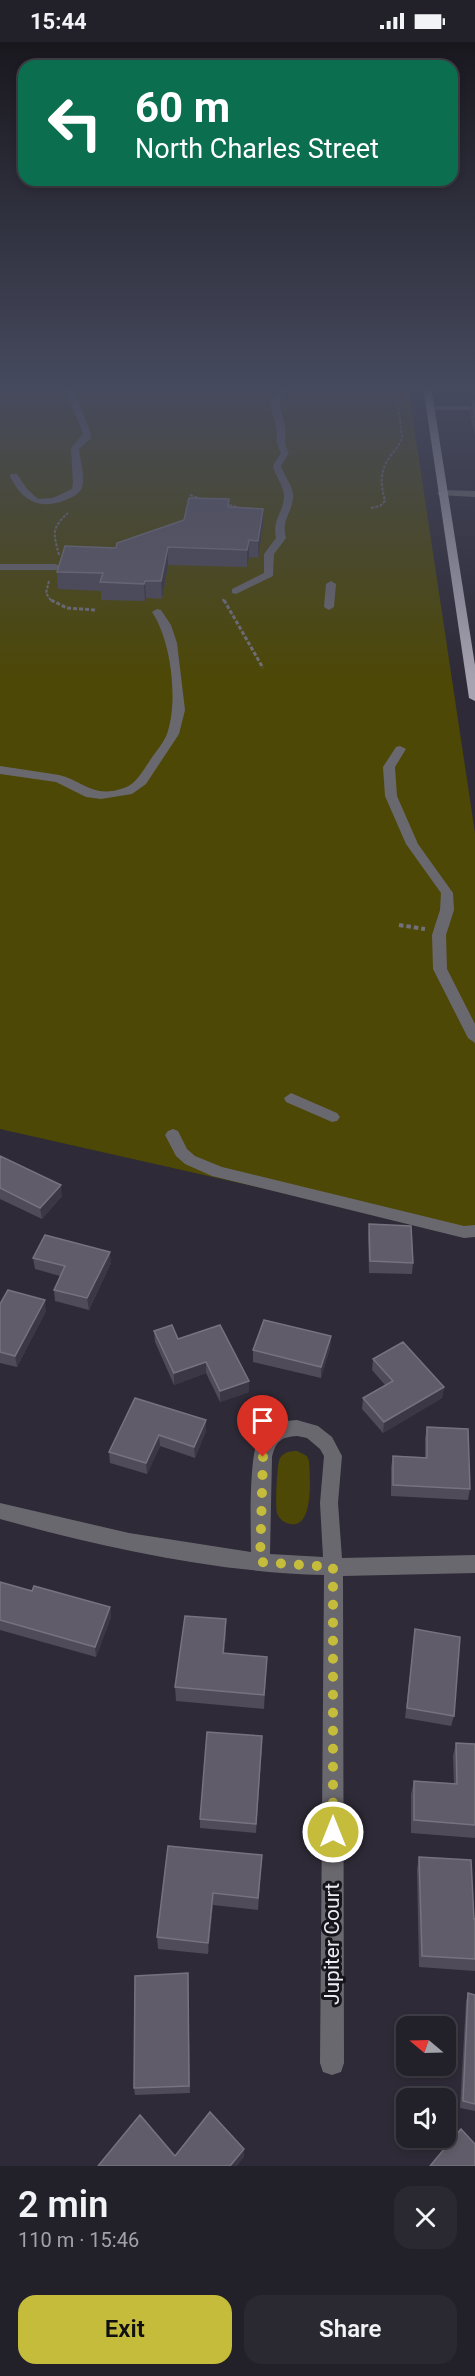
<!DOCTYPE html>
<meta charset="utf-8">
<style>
:root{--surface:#222029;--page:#2a2831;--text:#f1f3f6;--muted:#a2a3a8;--line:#3f3e46;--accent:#c6bc3c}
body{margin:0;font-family:Roboto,sans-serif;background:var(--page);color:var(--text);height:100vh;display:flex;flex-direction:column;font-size:22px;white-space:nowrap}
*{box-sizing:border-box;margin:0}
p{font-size:20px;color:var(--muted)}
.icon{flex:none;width:33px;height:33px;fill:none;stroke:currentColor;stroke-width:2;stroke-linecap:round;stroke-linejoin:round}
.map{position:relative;height:2124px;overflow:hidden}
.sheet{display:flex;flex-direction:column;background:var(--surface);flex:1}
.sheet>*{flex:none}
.banner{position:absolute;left:18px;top:18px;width:440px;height:126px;border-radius:18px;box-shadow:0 3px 9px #0003,0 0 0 2px var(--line);background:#0b6e4f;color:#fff;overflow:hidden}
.needle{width:39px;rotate:289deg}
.buttons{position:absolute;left:396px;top:1974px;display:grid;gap:12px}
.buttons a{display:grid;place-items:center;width:60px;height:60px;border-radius:12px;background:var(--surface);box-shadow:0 3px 9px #0003,0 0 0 2px var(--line);font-size:30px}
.pin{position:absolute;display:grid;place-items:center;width:51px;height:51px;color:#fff;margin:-62px -26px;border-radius:50% 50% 50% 0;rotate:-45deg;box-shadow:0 0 6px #0007}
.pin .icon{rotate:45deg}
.me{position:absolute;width:66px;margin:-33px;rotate:0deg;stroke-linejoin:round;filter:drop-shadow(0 0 4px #0008)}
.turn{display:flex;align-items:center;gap:21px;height:126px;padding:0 18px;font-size:27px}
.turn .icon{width:78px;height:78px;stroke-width:2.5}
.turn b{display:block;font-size:42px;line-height:51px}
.round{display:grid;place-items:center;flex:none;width:63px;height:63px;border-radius:18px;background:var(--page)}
.summary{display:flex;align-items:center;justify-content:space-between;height:102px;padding:0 18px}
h1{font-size:36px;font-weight:600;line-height:45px}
.button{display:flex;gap:12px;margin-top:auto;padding:12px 18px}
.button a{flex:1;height:69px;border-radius:18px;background:var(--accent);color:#111;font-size:24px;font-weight:600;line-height:69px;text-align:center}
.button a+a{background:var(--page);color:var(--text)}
.status{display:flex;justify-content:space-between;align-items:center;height:42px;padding:0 30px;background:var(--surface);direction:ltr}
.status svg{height:16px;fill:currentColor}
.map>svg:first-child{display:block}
.green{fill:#4d4805}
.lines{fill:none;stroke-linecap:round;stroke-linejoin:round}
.path-far2{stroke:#73707b;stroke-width:2;stroke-dasharray:3 1.5;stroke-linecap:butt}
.path-far1{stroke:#73707b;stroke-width:3;stroke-dasharray:4 2;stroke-linecap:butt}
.path{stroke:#73707b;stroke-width:4;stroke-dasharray:4.5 3;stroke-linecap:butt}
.minor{fill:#6a686f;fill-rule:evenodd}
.major{fill:#a7a3b1;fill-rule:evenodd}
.wall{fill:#4f4b59}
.shaded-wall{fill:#3b3744}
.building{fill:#605c69;stroke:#76737f;stroke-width:1.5}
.route{stroke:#c6bc3c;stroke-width:10;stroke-dasharray:0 18}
.labels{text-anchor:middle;stroke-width:6;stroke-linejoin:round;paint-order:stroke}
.near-street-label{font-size:21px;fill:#edebf4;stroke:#15141a}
</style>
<div class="status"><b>15:44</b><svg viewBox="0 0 49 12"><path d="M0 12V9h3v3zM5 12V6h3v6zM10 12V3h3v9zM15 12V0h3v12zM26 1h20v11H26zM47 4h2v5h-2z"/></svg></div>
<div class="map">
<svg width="475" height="2124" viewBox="0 0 475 2124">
<rect width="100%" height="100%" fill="#2e2a37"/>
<path class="green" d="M 0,344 L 408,344 L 475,791 L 475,1194 L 0,1087 Z
M 297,1409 L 307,1414 L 309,1419 C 310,1434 314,1486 291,1482 C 284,1481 279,1477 277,1471 C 275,1464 277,1421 280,1416 C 284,1410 290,1409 297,1409 Z"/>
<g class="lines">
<path class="path-far2" d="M 190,453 L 200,457
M 225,462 L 244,467
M 371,466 L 380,464 L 385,459 C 381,443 379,431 389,416 C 394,408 400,404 402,395 L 396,344
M 59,513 C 54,492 50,487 68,471
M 49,539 L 46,551 L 52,560
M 223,557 L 224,560"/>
<path class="path-far1" d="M 51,558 L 67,566 L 95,568
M 224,558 L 263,626"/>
<path class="path" d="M 399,883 L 425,887"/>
<path class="minor" d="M 67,344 L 75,344 L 76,353 L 91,392 L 90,397 L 79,407 C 80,418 87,440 80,449 C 76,454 68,457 63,459 C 37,468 21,457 10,434 L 11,432 L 17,432 L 27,447 L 38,457 L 53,456 L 72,447 L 73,441 L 71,406 L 83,392 L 68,353 Z
M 280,344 L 288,344 C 275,366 280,362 285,384 C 287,396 282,398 289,411 L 281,424 C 284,434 294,445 293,455 C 292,472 281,477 286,496 L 274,512 L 273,534 L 236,552 L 232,551 L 232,547 L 264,531 L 264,512 L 276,496 C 272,477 283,472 284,455 C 285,445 275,434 273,424 L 281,411 C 274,398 278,396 276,384 C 271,362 266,366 280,344 Z
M 428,364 L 475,364 L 475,368 L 428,368 Z
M 442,448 L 475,449 L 475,455 L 439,453 L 437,451 Z
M 0,522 L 56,522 L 61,525 L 56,528 L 0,528 Z
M 331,539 L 336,542 L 334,565 L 329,568 L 324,565 L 326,542 Z
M 157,567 L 161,568 L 171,583 L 177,601 L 185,668 L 179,692 L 146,742 L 132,752 L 101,757 L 86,755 L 56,740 L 0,732 L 0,724 C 20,727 40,730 59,733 C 84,739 93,757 124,746 C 136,742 142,730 149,720 C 155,710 165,700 168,689 C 178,656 171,598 152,570 Z
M 400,704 L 406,707 L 395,725 L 397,754 L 418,802 L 453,851 L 454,868 L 446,893 L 447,927 L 475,982 L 475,1001 L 468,996 L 433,927 L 432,893 L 440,868 L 441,851 L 406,802 L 385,754 L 383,725 L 396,705 Z
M 291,1051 L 337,1071 L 340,1075 L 337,1079 L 332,1080 L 286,1060 L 284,1056 Z
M 173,1087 L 178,1089 L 187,1107 L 195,1114 L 222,1125 L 464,1184 L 475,1183 L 475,1195 L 464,1196 L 212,1134 L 185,1122 L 176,1114 L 165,1093 L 168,1089 Z
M 297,1378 L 318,1384 L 332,1395 L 342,1414 L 338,1461 L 342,1516 L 475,1513 L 475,1531 L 343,1534 L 344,2021 L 341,2030 L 332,2033 L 323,2030 L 320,2021 L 324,1533 C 214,1530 105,1506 0,1477 L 0,1461 L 129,1491 L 251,1510 C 251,1486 248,1411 260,1394 C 269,1380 282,1379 297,1378 ZM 297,1394 L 307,1396 L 320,1407 L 324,1414 L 320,1461 L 323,1515 L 270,1512 L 272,1415 C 276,1399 281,1395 297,1394 Z"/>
<path class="major" d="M 423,344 L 431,344 L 475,623 L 475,659 L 469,656 Z"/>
</g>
<path class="wall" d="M 472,359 L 475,359 L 475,394 L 470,372 Z
M 229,457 L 229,465 L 263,483 L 258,516 L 249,515 L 247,525 L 168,523 L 162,557 L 146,556 L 145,559 L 101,558 L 101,549 L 58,547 L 57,530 L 184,478 Z
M 0,1114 L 62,1154 L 42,1177 L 0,1157 Z
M 369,1182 L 413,1221 L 412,1232 L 369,1231 L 368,1194 Z
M 33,1216 L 111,1221 L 89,1268 L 55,1259 L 54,1248 L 60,1234 L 35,1227 Z
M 0,1262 L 46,1269 L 17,1325 L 0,1321 Z
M 154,1289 L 178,1297 L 249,1350 L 220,1360 L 206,1331 L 174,1343 L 155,1300 Z
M 331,1294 L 330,1306 L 321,1336 L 253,1320 L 253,1308 Z
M 373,1317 L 444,1345 L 442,1356 L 383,1391 L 362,1367 L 363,1356 L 385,1343 L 372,1328 Z
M 135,1356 L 206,1389 L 195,1416 L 160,1404 L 147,1432 L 110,1421 L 109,1410 Z
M 427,1385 L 470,1447 L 468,1458 L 391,1454 L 391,1425 L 393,1414 L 425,1415 L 425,1396 Z
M 0,1540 L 32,1549 L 110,1565 L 111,1575 L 96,1615 L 0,1588 Z
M 226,1577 L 226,1591 L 224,1612 L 267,1615 L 264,1667 L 176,1659 L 175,1645 Z
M 415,1587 L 454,1674 L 451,1684 L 405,1676 Z
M 456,1701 L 475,1702 L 475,1796 L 411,1791 L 411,1752 L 414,1739 L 454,1742 L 453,1714 Z
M 262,1703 L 256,1791 L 200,1786 L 200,1777 Z
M 262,1813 L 258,1868 L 213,1863 L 208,1912 L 158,1907 L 157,1895 Z
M 419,1815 L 475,1877 L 475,1929 L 419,1925 L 417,1827 Z
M 188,1931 L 190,2051 L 135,2053 L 134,2046 Z
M 468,1951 L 475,1953 L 475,2069 L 460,2066 L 466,1959 Z"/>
<path class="shaded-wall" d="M 263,467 L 263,483 L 258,516 L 258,499 Z
M 249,498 L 249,515 L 247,525 L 247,508 Z
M 168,505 L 168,523 L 162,557 L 161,539 Z
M 145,539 L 146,556 L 145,559 L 144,542 Z
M 61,1143 L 62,1154 L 42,1177 L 40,1166 Z
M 110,1210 L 111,1221 L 89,1268 L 87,1256 Z
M 45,1258 L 46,1269 L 17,1325 L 15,1314 Z
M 331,1294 L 330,1306 L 321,1336 L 321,1325 Z
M 206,1320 L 206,1331 L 174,1343 L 174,1331 Z
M 249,1339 L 249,1350 L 220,1360 L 220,1349 Z
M 444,1345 L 442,1356 L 383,1391 L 384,1380 Z
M 206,1378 L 206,1389 L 195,1416 L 194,1405 Z
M 159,1393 L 160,1404 L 147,1432 L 146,1421 Z
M 110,1565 L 111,1575 L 96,1615 L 95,1605 Z
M 226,1577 L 226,1591 L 223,1626 L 223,1611 Z
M 213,1851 L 213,1863 L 208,1912 L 208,1901 Z
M 244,2107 L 244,2115 L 237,2124 L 230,2124 Z"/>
<path class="building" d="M 472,359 L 475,359 L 475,375 Z
M 189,456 L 229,457 L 228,465 L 263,467 L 258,499 L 249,498 L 247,508 L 168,505 L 161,539 L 145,539 L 144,542 L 100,540 L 103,531 L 57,530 L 65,504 L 116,506 L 117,501 L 184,478 Z
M 0,1114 L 61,1143 L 40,1166 L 0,1146 Z
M 369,1182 L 411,1184 L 413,1221 L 370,1219 Z
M 45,1193 L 110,1210 L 87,1256 L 54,1248 L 65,1224 L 33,1216 Z
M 8,1248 L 45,1258 L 15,1314 L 0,1310 L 0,1262 Z
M 264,1278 L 331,1294 L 321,1325 L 253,1308 Z
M 172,1283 L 178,1297 L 220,1283 L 249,1339 L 220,1349 L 206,1320 L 174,1331 L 154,1289 Z
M 403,1300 L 444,1345 L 384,1380 L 363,1356 L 393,1339 L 373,1317 Z
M 135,1356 L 206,1378 L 194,1405 L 159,1393 L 146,1421 L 109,1410 Z
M 427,1385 L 468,1387 L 470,1447 L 393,1443 L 393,1414 L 427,1416 Z
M 0,1540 L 32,1549 L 34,1544 L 110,1565 L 95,1605 L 0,1578 Z
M 185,1574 L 226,1577 L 223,1611 L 267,1615 L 264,1653 L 175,1645 Z
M 415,1587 L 460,1595 L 454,1674 L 407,1666 Z
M 207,1690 L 262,1694 L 256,1782 L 200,1777 Z
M 456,1701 L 475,1702 L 475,1783 L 414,1778 L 414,1739 L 457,1742 Z
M 168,1804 L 262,1813 L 258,1856 L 213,1851 L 208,1901 L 157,1895 Z
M 419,1815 L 471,1818 L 474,1877 L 475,1877 L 475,1917 L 422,1914 Z
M 188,1931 L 189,2044 L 134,2046 L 135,1934 Z
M 468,1951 L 475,1953 L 475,2062 L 463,2059 Z
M 210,2070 L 244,2107 L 230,2124 L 98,2124 L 140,2073 L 175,2114 Z
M 461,2087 L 475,2102 L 475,2124 L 430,2124 Z"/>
<linearGradient id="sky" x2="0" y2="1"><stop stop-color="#19171e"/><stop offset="0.54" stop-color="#464a5e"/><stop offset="1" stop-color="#464a5e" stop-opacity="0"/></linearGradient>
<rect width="475" height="641" fill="url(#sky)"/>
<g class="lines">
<path class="route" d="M 263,1415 L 260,1520 L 333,1525 L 333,1790"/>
</g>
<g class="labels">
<g class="near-street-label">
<text transform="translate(332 1902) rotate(-90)" y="7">Jupiter Court</text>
</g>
</g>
</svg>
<div class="buttons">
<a><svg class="needle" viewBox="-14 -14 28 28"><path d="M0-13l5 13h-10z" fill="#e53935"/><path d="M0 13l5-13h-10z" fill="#a2a3a8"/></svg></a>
<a><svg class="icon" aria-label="sound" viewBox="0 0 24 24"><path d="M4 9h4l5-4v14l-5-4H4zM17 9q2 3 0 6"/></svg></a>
</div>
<div class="pin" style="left:263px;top:1415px;background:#d93025"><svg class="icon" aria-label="arrive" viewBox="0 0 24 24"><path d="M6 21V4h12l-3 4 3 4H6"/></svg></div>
<svg class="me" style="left:333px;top:1790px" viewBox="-20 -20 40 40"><circle r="17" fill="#c6bc3c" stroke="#fff" stroke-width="3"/><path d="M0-11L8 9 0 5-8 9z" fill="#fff"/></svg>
<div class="banner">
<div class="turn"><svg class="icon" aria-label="left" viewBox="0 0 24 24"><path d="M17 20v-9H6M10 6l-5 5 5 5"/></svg><div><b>60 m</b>North Charles Street</div></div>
</div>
</div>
<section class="sheet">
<div class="summary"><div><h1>2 min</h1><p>110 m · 15:46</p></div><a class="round"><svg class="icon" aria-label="close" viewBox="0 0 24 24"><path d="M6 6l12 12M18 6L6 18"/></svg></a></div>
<div class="button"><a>Exit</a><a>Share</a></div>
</section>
